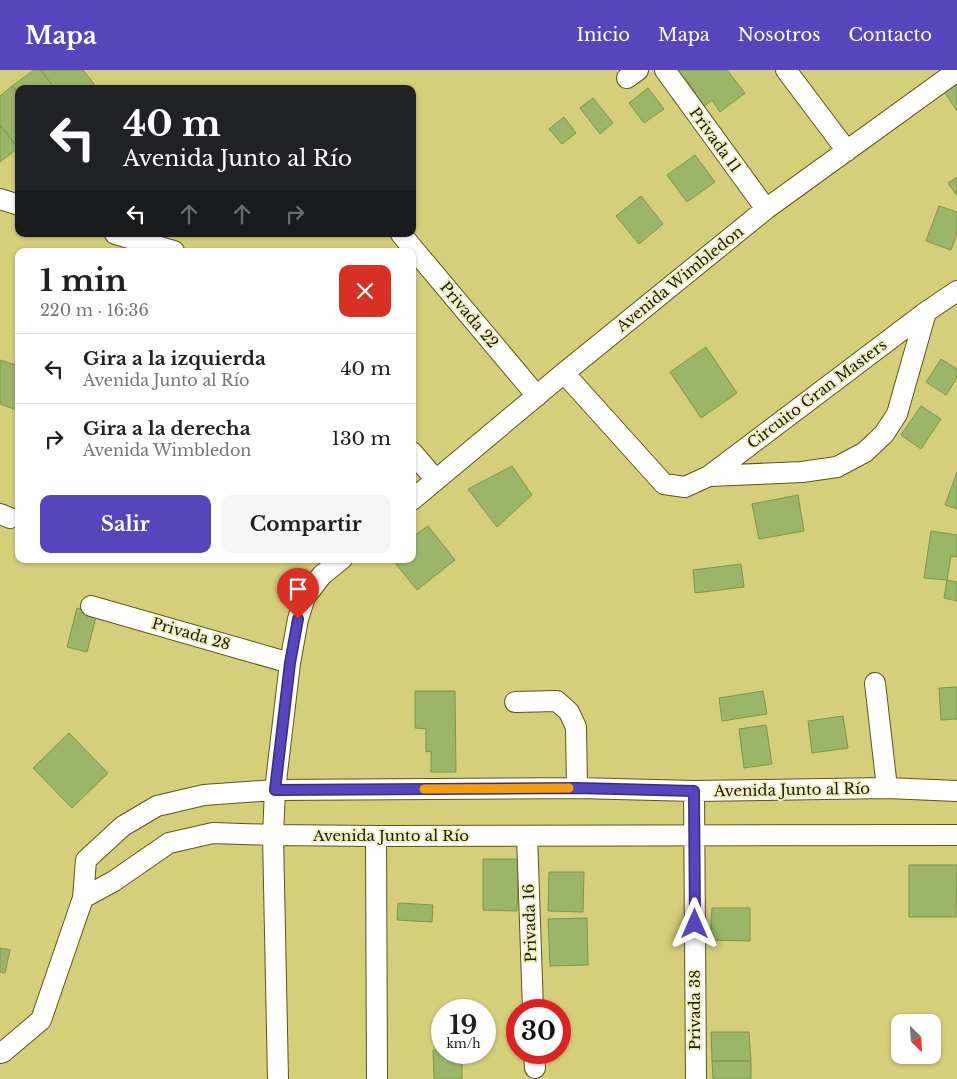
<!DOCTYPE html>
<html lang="es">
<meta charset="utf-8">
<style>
:root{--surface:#fff;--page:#f6f6f6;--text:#202124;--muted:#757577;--line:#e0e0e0;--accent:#5745bd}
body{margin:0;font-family:"Libre Baskerville",serif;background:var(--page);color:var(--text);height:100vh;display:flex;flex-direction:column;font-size:19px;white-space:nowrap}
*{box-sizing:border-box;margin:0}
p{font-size:16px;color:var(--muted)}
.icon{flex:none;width:28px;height:28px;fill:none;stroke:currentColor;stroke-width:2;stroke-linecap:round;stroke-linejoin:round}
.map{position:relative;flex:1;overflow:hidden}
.drawer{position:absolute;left:15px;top:178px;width:401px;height:315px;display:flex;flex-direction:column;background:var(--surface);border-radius:10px;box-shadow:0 1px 4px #0004}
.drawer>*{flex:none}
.hud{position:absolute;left:15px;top:15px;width:401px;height:152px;border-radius:10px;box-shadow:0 1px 4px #0004;background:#202124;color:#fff;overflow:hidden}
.needle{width:32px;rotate:156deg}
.fabs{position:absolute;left:891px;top:944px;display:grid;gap:10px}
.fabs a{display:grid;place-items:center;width:50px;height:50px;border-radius:10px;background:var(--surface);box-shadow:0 1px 4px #0004;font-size:25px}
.speed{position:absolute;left:431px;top:929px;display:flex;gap:10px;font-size:25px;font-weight:700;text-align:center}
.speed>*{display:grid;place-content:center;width:65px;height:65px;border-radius:50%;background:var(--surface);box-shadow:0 1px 4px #0004;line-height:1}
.speed small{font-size:12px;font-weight:400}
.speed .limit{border:8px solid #d22;background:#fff;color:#111}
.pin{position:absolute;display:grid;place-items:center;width:42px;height:42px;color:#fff;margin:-51px -21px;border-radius:50% 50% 50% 0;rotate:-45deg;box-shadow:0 0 5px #0007}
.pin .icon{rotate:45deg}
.me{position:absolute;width:55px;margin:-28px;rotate:0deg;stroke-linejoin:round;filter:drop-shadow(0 0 4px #0008)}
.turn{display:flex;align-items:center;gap:18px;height:105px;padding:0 25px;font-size:22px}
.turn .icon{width:65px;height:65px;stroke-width:2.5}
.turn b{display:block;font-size:35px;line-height:42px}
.lanes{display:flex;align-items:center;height:48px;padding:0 25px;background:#0003;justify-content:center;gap:25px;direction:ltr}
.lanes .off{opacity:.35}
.round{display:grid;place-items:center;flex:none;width:52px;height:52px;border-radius:10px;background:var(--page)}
.head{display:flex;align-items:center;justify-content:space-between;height:85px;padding:0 25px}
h1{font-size:30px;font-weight:700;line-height:38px}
.action{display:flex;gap:10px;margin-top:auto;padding:10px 25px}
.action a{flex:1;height:58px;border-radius:10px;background:var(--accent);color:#fff;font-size:20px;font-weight:700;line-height:58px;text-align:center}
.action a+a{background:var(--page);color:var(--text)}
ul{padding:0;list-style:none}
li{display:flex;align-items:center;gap:15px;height:70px;padding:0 25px;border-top:1px solid var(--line)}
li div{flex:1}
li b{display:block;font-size:19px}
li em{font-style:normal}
header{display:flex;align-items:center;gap:30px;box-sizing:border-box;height:70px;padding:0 25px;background:var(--accent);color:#fff}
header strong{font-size:24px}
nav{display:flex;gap:28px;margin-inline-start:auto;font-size:18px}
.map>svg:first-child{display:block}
.building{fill:#9cb669;stroke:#7e974b}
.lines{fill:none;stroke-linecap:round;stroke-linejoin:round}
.minor-casing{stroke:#5d5714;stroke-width:22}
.minor{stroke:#fff;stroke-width:20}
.route-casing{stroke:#392d7b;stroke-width:12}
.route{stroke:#5745bd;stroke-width:9}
.slow{stroke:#f59e0b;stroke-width:9}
.labels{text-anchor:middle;stroke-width:4;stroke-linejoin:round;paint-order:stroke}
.street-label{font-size:15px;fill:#232000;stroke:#f0edc5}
</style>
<header>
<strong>Mapa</strong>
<nav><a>Inicio</a><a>Mapa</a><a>Nosotros</a><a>Contacto</a></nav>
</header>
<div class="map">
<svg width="957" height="1009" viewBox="0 0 957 1009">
<rect width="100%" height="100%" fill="#d5ce7a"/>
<path class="building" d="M 34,0 L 41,0 L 55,19 L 19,19 L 19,25 L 12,16 Z
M 41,0 L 83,0 L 98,19 L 55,19 Z
M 669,0 L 714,0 L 715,1 L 717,0 L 727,0 L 745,23 L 720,42 L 712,30 L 698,42 L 687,28 L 696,23 L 685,8 L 677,12 Z
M 951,7 L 957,16 L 957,41 L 939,14 Z
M 12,16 L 19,25 L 18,78 L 0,55 L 0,26 Z
M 648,18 L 664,39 L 644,53 L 629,33 Z
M 593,28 L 613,53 L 600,64 L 580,38 Z
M 564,47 L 576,63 L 562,74 L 549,59 Z
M 0,55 L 18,78 L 0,92 Z
M 695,85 L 715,112 L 687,132 L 667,105 Z
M 957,107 L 957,126 L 948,113 Z
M 641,126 L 663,154 L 639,174 L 616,146 Z
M 939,136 L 957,142 L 957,164 L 951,180 L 926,171 Z
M 706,277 L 737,323 L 701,348 L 670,302 Z
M 941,289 L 957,299 L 957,308 L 946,325 L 926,312 Z
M 0,290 L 19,296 L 19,341 L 0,334 Z
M 921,336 L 941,349 L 921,379 L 901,365 Z
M 512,396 L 532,425 L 497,457 L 468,419 Z
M 957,402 L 957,439 L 945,435 Z
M 798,425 L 804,461 L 759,469 L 752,434 Z
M 428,456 L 455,490 L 417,520 L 392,489 L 412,489 L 412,467 Z
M 931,461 L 957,465 L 957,487 L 951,486 L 947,510 L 924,508 Z
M 741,494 L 744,517 L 695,523 L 693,500 Z
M 947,510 L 957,512 L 957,531 L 944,528 Z
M 77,538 L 97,543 L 87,582 L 67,577 Z
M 957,617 L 957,649 L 941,650 L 939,618 Z
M 415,621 L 455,621 L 456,702 L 431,702 L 431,681 L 426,682 L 426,659 L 415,658 Z
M 763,621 L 767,644 L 722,651 L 719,628 Z
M 843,646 L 848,678 L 812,683 L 808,651 Z
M 766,655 L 772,694 L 744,698 L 739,659 Z
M 69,663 L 108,703 L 72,738 L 33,698 Z
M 483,789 L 519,789 L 517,841 L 483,840 Z
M 909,795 L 957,795 L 956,847 L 909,847 Z
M 549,802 L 584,802 L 583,842 L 548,841 Z
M 398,833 L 433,835 L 432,852 L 397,850 Z
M 712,838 L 750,838 L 750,871 L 710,870 Z
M 587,848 L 588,895 L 550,896 L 548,849 Z
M 0,878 L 10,880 L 5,903 L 0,902 Z
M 711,962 L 749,962 L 751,991 L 712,991 Z
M 433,980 L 442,980 L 442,982 L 462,982 L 462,1009 L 434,1009 Z
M 712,991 L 751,991 L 751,1009 L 713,1009 Z"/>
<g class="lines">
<g class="minor-casing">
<path id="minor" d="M 665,0 L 766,139
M 786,0 L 847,81
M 627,8 L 638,0
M 0,129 L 19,135
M 115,164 L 174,181
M 401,164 L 537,326
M 564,303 L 664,414 L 685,417 L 709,406 L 926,242 L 957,221
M 412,382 L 436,410
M 709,406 L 802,402 L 837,397 L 865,382 L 884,364 L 897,344 L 926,242
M 412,430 L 564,303 L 766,139 L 957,1
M 0,444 L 10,448
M 91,536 L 290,593
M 875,613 L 887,718
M 515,632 L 557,631 L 569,642 L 576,657 L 577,718
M 694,721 L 696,1009
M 376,766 L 377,1009
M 527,766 L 533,940
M 83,828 L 114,811 L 169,773 L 213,763 L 273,765 L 376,766 L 957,765
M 534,982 L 535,998
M 0,983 L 3,982 L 41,950 L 83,828 L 86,790 L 123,756 L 157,736 L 204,725 L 275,720 L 577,718 L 694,721 L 887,718 L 957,721
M 278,1009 L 273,765 L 275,720 L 290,593 L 298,549 L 305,527 L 322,505 L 342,489"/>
</g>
<use href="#minor" class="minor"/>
</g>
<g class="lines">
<g class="route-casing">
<path id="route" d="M 298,549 L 290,593 L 275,720 L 577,718 L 694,721 L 695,854"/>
</g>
<use href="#route" class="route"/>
<path class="slow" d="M 424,719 L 569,718"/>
</g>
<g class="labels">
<g class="street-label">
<text transform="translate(715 70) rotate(54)" y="5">Privada 11</text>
<text transform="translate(680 209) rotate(-39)" y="5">Avenida Wimbledon</text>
<text transform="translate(469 245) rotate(50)" y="5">Privada 22</text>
<text transform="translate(817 324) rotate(-37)" y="5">Circuito Gran Masters</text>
<text transform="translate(191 564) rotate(16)" y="5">Privada 28</text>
<text transform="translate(792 720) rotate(-1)" y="5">Avenida Junto al Río</text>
<text x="391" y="771">Avenida Junto al Río</text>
<text transform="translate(530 853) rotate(-92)" y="5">Privada 16</text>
<text transform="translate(695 940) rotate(-90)" y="5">Privada 38</text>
</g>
</g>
</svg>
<div class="fabs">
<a><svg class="needle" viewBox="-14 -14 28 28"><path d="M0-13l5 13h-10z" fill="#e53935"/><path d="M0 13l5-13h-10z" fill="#757577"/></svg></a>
</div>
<div class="speed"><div>19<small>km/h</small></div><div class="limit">30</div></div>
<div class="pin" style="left:298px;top:549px;background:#d93025"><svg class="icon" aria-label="arrive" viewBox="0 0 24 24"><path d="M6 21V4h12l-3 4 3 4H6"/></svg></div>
<svg class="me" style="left:695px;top:854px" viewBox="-20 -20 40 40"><path d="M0-17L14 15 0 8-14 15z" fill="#5745bd" stroke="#fff" stroke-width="4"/></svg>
<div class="hud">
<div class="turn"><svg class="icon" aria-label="left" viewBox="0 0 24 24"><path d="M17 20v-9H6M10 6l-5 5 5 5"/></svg><div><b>40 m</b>Avenida Junto al Río</div></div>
<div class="lanes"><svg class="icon" aria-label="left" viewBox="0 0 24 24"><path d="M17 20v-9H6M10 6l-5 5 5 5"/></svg><svg class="icon off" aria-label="ahead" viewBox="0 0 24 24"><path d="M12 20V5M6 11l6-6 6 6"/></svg><svg class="icon off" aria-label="ahead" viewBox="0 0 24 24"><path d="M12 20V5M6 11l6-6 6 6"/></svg><svg class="icon off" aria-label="right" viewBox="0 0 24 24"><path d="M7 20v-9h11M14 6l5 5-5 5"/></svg></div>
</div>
<section class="drawer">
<div class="head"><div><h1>1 min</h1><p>220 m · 16:36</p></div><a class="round" style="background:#d93025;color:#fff"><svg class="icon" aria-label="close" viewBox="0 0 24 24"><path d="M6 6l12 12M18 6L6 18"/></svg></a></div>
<ul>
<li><svg class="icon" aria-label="left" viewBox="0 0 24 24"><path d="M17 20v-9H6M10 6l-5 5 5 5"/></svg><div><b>Gira a la izquierda</b><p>Avenida Junto al Río</p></div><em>40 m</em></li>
<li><svg class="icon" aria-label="right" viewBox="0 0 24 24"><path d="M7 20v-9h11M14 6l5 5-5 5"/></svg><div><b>Gira a la derecha</b><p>Avenida Wimbledon</p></div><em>130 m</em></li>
</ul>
<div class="action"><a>Salir</a><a>Compartir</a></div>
</section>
</div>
